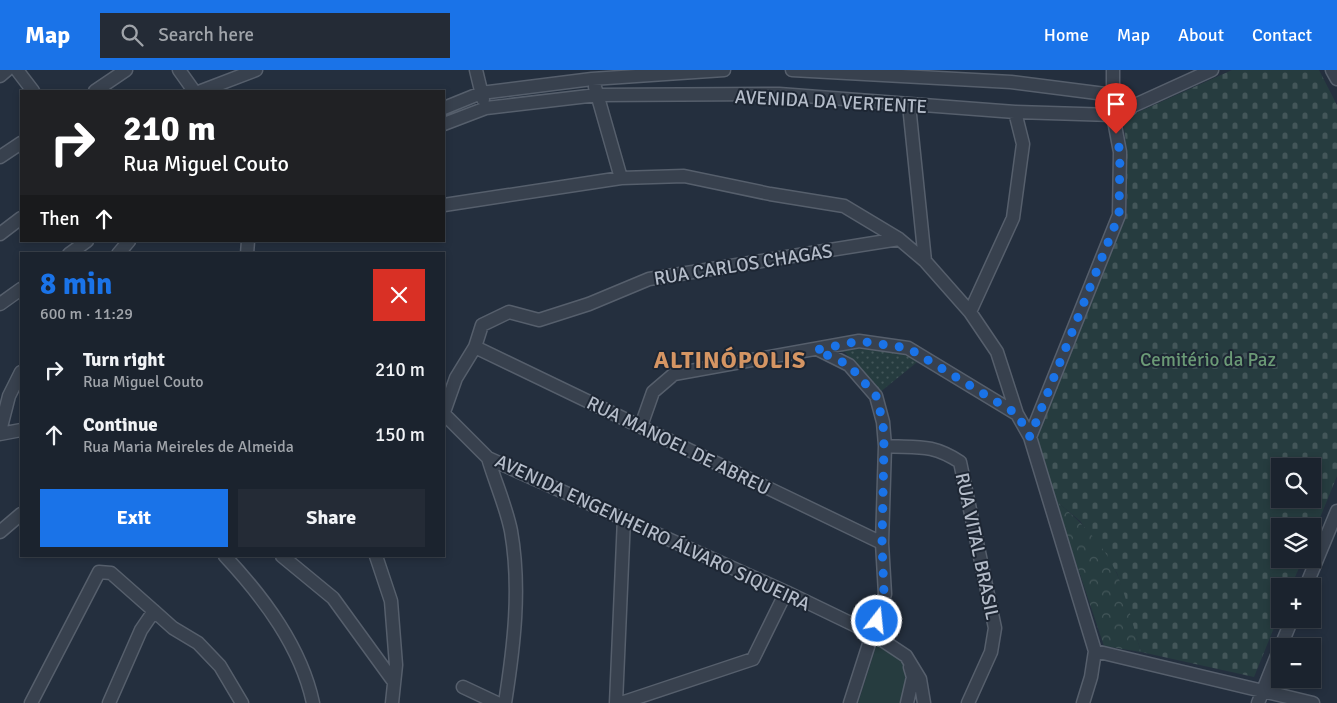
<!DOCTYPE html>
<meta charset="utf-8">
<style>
:root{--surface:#1b232e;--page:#242b36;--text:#f1f3f6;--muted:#a0a4aa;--line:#39404a;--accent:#1a73e8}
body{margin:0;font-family:Signika,sans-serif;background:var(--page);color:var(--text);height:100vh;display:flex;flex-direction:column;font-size:19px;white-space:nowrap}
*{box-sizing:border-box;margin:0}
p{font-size:16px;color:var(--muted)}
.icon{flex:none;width:28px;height:28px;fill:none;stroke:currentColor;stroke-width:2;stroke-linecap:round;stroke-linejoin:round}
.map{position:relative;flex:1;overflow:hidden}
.side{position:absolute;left:20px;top:182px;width:425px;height:305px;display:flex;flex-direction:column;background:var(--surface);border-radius:0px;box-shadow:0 2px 8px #0003,0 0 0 1px var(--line)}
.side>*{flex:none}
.hud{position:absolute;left:20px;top:20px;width:425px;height:152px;border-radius:0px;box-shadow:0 2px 8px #0003,0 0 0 1px var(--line);background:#202124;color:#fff;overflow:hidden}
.controls{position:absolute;left:1271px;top:388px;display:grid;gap:10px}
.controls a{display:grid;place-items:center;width:50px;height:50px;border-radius:0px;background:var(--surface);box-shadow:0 2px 8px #0003,0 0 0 1px var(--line);font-size:25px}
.pin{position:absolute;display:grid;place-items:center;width:42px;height:42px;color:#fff;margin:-51px -21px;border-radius:50% 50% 50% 0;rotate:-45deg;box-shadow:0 0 5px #0007}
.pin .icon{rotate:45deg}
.me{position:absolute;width:55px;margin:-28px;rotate:16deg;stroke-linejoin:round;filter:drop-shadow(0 0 4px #0008)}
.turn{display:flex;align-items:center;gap:18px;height:105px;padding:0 20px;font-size:22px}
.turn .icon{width:65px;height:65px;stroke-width:2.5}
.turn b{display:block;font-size:35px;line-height:42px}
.then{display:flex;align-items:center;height:48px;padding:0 20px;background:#0003;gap:10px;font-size:19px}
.round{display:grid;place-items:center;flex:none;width:52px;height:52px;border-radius:0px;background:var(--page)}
.overview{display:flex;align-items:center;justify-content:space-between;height:85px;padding:0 20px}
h1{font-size:30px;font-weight:700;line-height:38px;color:var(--accent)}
.action{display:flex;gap:10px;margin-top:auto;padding:10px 20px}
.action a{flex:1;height:58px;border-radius:0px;background:var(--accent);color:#fff;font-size:20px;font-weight:700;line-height:58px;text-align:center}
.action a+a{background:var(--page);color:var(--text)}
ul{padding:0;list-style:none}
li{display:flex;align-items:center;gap:15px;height:65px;padding:0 20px}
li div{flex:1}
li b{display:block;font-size:19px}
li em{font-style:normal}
header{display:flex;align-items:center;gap:30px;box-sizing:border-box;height:70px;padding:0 25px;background:var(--accent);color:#fff}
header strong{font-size:24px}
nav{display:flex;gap:28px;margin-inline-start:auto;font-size:18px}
.search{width:350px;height:45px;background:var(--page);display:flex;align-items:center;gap:12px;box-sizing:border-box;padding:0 18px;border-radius:0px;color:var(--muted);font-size:19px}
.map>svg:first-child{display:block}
.grass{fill:#263c3f}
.cemetery{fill:url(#cemetery-stones);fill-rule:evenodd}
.park{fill:url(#park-crowns)}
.garden{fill:url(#garden-dots)}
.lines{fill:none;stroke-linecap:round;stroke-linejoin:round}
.minor-casing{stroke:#565f6c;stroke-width:15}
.minor{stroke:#38414e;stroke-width:12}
.route{stroke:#1a73e8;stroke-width:9;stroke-dasharray:0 16.2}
.labels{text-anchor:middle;stroke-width:4;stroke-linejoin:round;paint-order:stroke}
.street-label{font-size:19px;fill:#b4bcc9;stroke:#1d2633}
.park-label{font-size:19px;fill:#6b9a76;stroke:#1d2633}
.district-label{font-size:24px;font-weight:bold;letter-spacing:1px;fill:#d59563;stroke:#1d2633}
</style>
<header>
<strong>Map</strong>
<div class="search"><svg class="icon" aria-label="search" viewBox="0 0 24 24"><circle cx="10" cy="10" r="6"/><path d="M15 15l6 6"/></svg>Search here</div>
<nav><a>Home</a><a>Map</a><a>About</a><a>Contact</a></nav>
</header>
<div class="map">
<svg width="1337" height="633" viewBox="0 0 1337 633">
<defs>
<pattern id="cemetery-stones" width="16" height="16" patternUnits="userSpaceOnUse" patternTransform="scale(1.25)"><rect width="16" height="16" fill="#263c3f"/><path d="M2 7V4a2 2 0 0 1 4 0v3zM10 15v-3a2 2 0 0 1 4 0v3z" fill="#435659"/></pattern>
<pattern id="park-crowns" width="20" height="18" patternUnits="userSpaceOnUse" patternTransform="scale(1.25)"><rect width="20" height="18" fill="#263c3f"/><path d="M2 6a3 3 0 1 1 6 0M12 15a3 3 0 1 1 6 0" fill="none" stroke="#435659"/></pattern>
<pattern id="garden-dots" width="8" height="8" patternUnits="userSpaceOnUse" patternTransform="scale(1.25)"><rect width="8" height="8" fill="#263c3f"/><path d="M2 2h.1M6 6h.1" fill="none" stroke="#435659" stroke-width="1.8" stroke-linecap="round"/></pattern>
</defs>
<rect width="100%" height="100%" fill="#242f3e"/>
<path class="grass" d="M 879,574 C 911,596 911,596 900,633 L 858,633 L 876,577 Z"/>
<path class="cemetery" d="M 1232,0 L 1319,0 L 1337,35 L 1337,406 L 1313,465 L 1312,456 L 1280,456 L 1280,489 L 1303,489 L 1291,516 L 1280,516 L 1280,543 L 1254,607 L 1141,582 L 1117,503 L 1080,451 L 1055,430 L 1037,366 L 1127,142 L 1127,81 L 1123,49 ZM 1280,396 L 1312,396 L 1312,429 L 1280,429 Z"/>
<path class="park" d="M 1055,430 C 1080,451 1104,474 1117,504 C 1127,529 1133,556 1141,582 L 1104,576 Z"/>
<path class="garden" d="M 859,274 L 906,282 L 921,289 L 879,323 L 845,282 L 832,281 Z"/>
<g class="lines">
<g class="minor-casing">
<path id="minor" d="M 17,0 L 33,21
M 179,0 L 194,21
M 476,0 L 483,29
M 792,0 L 1011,12 L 1113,25 L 1131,38
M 1332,0 L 1337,9
M 0,6 L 7,0
M 595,17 L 621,108
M 95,21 L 126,0
M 201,21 L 256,0
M 909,35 L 925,191
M 444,38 L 481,23 L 592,9 L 724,0
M 444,54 L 486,38 L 597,25 L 779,24 L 1015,42 L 1113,45 L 1212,0
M 0,87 L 21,73
M 444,135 L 621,108 L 684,106 L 770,124 L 844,136 L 899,169 L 925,191 L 970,242 L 997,282 L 1017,344 L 1030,367 L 1095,581 L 1091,607 L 1083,633
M 0,164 L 21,148
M 69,184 L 87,171
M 118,184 L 129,171
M 247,184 L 248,171
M 0,234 L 21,219
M 970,242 L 1013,148 L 1023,74 L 1015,42
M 475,277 L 882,473
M 817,279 L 849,295 L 876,326 L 883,352 L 885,376 L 882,473 L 885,524 L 850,633
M 444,342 L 456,308 L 475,277 L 482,255 L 509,242 L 539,250 L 589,234 L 649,209 L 899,169
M 444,344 L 488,388 L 786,522 L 873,564 L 906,586 L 920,609 L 924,633
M 641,356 L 653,322 L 674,304 L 859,271 L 908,278 L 1017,344
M 0,361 L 9,326 L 21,302
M 0,364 L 21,360
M 1030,367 L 1119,145 L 1120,82 L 1113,45 L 1113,0
M 885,376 C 917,378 931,373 960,392 L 995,558 L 991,582 L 968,633
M 488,388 C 495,412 506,436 511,461 C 521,518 514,576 505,633
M 0,462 L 21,444
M 225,486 C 264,528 301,577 313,633
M 282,486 L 333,528 L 394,612
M 376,486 L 391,531 L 396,595 L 392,633
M 1306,516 L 1337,441
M 1281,576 L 1292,549
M 1095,581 L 1313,633
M 463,617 L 497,633
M 31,633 L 99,502 L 111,503 L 154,541
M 109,633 L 141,560 L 154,541 L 173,558 L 198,573 L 220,596 L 242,633
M 616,633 L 624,448
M 621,633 L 753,589 L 786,522
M 907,633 L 913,607 L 910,597
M 1258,633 L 1280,578"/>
</g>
<use href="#minor" class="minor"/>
</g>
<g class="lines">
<path class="route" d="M 877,551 L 884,524 L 882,473 L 884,376 L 883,352 L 876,326 L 849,295 L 816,280 L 859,271 L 908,278 L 1017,344 L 1030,367 L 1119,145 L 1120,82 L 1116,64"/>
</g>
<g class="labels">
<g class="street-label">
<text transform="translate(831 31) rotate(3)" y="7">AVENIDA DA VERTENTE</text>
<text transform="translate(743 194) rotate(-9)" y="7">RUA CARLOS CHAGAS</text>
<text transform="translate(679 375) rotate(26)" y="7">RUA MANOEL DE ABREU</text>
<text transform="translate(653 462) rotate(25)" y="7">AVENIDA ENGENHEIRO ÁLVARO SIQUEIRA</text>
<text transform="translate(978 476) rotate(78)" y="7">RUA VITAL BRASIL</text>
</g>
<g class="park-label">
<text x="1208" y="296">Cemitério da Paz</text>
</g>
<g class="district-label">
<text x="730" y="298">ALTINÓPOLIS</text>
</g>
</g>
</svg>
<div class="controls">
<a><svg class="icon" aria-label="search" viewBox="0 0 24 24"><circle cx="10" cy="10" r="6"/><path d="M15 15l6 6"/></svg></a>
<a><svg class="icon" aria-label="layers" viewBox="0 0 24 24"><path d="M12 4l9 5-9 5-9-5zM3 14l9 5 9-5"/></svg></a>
<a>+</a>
<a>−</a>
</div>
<div class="pin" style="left:1116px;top:64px;background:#d93025"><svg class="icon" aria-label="arrive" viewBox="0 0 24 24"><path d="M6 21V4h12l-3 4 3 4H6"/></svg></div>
<svg class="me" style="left:877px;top:551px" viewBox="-20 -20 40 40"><circle r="17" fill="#1a73e8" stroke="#fff" stroke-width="3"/><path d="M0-11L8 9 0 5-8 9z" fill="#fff"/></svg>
<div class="hud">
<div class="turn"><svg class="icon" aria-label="right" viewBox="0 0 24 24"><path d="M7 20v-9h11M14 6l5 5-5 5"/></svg><div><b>210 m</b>Rua Miguel Couto</div></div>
<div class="then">Then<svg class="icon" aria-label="ahead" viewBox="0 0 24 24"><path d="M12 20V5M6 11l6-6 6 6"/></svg></div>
</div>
<section class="side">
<div class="overview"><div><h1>8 min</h1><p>600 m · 11:29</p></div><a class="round" style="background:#d93025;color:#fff"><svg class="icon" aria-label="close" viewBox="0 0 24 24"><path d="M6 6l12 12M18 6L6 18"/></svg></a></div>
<ul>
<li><svg class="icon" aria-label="right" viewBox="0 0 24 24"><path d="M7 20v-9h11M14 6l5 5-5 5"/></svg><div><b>Turn right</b><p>Rua Miguel Couto</p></div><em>210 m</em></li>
<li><svg class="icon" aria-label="ahead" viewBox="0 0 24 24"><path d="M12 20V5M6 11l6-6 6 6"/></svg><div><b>Continue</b><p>Rua Maria Meireles de Almeida</p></div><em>150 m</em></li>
</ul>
<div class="action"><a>Exit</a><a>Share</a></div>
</section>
</div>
